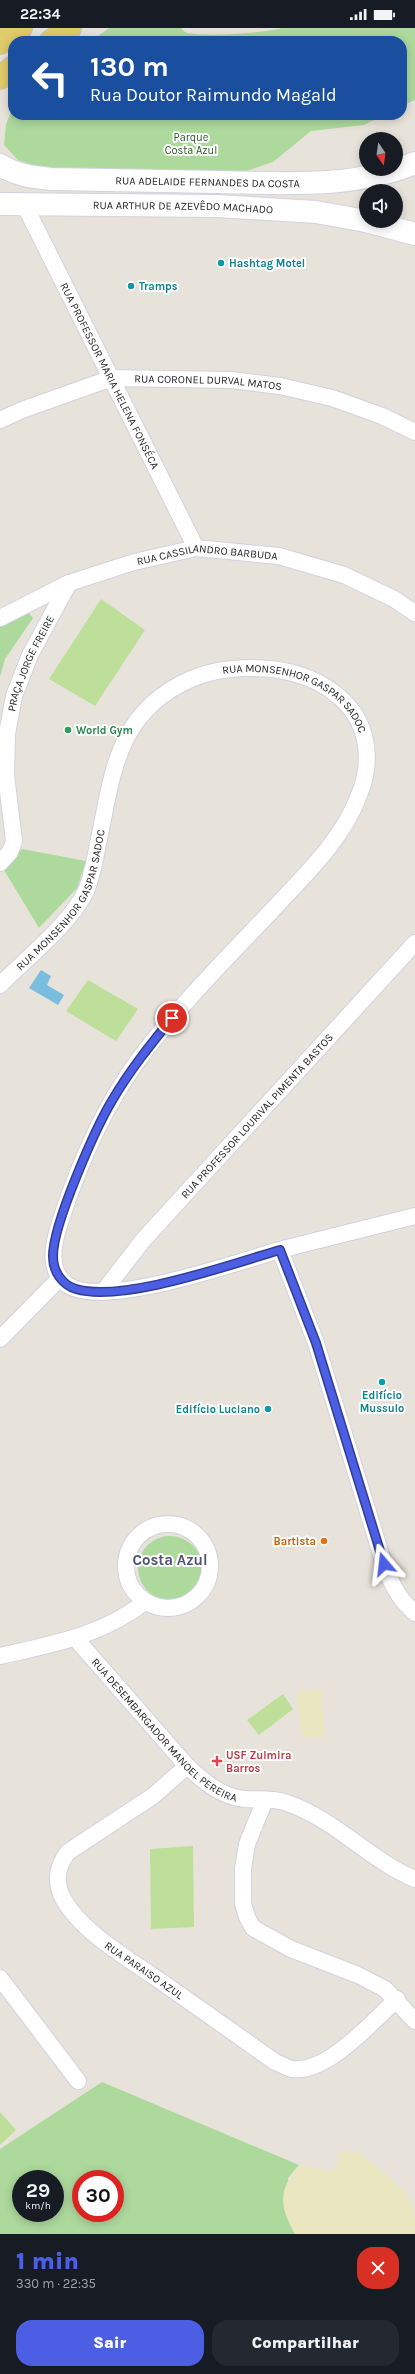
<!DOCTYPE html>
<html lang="pt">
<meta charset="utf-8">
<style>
:root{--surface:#171b24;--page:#242831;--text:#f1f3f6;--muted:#9ea1a6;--accent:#4c5ee4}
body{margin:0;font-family:Karla,sans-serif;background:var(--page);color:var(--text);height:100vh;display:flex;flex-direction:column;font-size:15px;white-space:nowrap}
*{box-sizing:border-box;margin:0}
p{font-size:13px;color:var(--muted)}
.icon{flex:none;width:22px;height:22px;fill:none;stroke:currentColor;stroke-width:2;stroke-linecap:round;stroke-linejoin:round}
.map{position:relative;height:2206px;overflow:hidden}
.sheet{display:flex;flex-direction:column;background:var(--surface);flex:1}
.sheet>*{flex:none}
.top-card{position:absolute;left:8px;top:8px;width:399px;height:84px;border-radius:16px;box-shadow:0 2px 10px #0003;background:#1a4fa0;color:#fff;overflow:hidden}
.needle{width:26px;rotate:167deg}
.fabs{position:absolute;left:359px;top:104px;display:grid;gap:8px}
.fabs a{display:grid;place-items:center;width:44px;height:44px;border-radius:50%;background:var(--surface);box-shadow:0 2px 10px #0003;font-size:20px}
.speed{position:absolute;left:12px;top:2142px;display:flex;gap:8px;font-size:20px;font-weight:700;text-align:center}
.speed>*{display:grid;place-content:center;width:52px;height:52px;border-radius:50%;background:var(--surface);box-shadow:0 2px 10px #0003;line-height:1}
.speed small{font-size:10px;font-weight:400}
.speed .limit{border:6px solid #d22;background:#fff;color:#111}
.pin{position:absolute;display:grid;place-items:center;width:34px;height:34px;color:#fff;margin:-17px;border:2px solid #fff;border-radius:50%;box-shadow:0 1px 4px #0007}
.me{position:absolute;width:44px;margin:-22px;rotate:343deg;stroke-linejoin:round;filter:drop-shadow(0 0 3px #0008)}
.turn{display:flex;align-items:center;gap:14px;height:84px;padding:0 16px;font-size:18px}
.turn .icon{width:52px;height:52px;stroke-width:2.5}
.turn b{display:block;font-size:28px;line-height:34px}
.round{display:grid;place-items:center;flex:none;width:42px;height:42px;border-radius:16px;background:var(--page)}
.head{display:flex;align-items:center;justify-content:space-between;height:68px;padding:0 16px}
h1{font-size:24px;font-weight:800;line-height:30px;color:var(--accent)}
.primary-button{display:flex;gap:8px;margin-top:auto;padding:8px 16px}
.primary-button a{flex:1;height:46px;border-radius:16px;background:var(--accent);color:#fff;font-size:16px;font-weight:800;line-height:46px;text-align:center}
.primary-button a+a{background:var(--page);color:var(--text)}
.status{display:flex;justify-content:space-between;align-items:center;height:28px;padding:0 20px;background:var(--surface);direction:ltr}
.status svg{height:11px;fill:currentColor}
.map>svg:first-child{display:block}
.green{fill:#add99d;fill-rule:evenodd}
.sand{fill:#eae7c0}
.pitch{fill:#bddf99}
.water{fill:#79bddf}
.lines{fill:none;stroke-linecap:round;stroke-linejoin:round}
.street-casing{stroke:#d0d2df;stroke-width:18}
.secondary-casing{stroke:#d0d2df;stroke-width:24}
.primary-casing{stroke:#c3c3c3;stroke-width:24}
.street{stroke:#fff;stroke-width:16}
.secondary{stroke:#fff;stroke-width:22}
.primary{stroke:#dfcb69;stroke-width:22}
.route-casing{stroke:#313d94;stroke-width:10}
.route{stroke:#4c5ee4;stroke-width:7}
.culture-dot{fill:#0f9aa8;stroke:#fff;stroke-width:1.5}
.leisure-dot{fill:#2e9e5b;stroke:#fff;stroke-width:1.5}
.food-dot{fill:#e8710a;stroke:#fff;stroke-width:1.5}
.health-dot{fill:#e0444e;stroke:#fff;stroke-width:1.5}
.labels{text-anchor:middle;stroke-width:4;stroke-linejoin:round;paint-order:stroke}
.park-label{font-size:11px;fill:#295a21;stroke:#fff}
.street-label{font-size:11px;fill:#272727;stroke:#fff}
.culture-label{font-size:11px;font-weight:bold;fill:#0d838f;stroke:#fff;text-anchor:start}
.leisure-label{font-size:11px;font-weight:bold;fill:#27864d;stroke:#fff;text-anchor:start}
.food-label{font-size:11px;font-weight:bold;fill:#c56008;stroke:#fff;text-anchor:end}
.health-label{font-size:11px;font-weight:bold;fill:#be3a42;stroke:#fff;text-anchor:start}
.district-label{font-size:15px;font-weight:bold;fill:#4e5272;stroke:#fff}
</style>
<div class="status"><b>22:34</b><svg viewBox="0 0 49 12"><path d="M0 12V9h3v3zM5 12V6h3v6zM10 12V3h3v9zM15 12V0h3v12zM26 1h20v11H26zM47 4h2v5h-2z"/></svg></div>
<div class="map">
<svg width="415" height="2206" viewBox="0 0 415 2206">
<rect width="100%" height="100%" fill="#e8e3da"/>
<path class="green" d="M 109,0 L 181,0 C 183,2 185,5 188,5 C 205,9 265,5 282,0 L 415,0 L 415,72 L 402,78 L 402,13 L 91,13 Z
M 13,79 L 13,87 L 384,87 L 364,97 L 311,103 L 273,134 L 246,143 L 45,141 L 18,132 L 4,117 L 6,96 Z
M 27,583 L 33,590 L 5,631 L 0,649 L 0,597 Z
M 22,821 L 86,833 L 77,860 L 39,900 L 4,842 Z
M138 1540a32 32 0 1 1 64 0a32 32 0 1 1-64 0Z
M 102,2054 L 299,2137 L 288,2150 L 295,2206 L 0,2206 L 0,2121 ZM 21,2151 L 55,2151 L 55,2185 L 21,2185 ZM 81,2151 L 115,2151 L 115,2185 L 81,2185 Z"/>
<path class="sand" d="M 321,1661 L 325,1708 L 302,1710 L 297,1664 Z
M 339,2124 L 360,2125 L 404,2162 L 415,2184 L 415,2206 L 295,2206 C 279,2177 278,2163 299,2137 L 328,2144 L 338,2139 Z"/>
<path class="pitch" d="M 101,571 L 145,602 L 95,678 L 49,651 Z
M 88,952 L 138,981 L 116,1013 L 66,983 Z
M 283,1666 L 293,1681 L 259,1707 L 247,1692 Z
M 193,1818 L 194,1899 L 151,1901 L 150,1821 Z
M 0,2084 L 16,2102 L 0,2117 Z"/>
<path class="water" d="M 41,942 L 51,948 L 47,957 L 64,967 L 58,977 L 29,960 Z"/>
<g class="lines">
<g class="street-casing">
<g id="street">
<path id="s1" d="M 24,176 L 196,520"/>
<path id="s2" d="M 0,392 L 22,382 L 112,350 L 231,352 L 280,358 L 332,370 L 382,388 L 415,404"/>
<path id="s3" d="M 0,590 L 69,555 L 134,534 L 196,520 L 279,528 L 344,547 L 394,571 L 415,585"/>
<path id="s4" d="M 0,835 L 10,824 L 14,813 L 6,747 L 7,706 L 14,668 L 30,627 L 69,555"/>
<path id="s5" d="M 0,957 C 26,931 71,895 86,863 C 92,848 95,832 98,816 C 113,745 116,684 191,651 C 221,638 262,637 293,645 C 327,654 358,677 365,712 C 369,730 366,751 359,767 C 344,809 308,844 278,876 C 231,926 181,975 139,1031 C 105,1077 80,1134 62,1188 C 55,1209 45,1240 66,1256 C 102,1283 239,1233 283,1221 C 327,1210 371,1199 415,1188"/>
<path d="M 280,1222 L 316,1315 L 384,1536 C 391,1555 399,1572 415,1585"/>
<path id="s6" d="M 103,1264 L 144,1211 L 415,915"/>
<path d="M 0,1311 L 60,1250"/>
<circle cx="168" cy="1538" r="42"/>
<path id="s7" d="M 76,1611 L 187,1738 C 203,1753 222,1769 244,1771 C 258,1772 273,1770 287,1775 C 335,1791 369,1832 415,1851"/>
<path d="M 0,1628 C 53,1616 101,1608 145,1574"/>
<path id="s8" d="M 187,1738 L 153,1768 L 68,1824 C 57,1838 54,1855 64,1872 C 81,1903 127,1930 156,1950 C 196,1978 236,2006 275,2034 C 281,2036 287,2040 292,2041 C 327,2046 373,1993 397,1971"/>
<path d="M 265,1772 L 247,1816 L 243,1841 L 243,1876 L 247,1889 L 253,1900 L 291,1921 L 358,1947 L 385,1961 L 415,1993"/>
<path d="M 0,1950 L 78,2053"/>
</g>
</g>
<g class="secondary-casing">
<g id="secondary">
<path id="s9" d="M 0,137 C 16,147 32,149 51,151 C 106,152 162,153 218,154 C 284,155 353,161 415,135"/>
<path id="s10" d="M 0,176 L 217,178 L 316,184 L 366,193"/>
<path d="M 366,193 L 415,206"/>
</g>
</g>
<g class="primary-casing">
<path id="primary" d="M 51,13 L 70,0
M 0,15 L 21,0
M 0,50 L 13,39"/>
</g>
<use href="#street" class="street"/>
<use href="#secondary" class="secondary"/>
<use href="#primary" class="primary"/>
</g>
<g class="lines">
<g class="route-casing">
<path id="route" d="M 172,990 C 151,1016 130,1042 113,1071 C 96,1099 52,1198 53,1229 C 53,1243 62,1257 76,1261 C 123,1275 231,1236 280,1222 L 316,1315 L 384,1536"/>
</g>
<use href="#route" class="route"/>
</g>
<g class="culture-dot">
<circle cx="221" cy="235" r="4"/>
<circle cx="131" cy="258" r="4"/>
<circle cx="382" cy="1354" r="4"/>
<circle cx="268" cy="1381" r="4"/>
</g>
<circle class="leisure-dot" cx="68" cy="702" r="4"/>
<circle class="food-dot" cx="324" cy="1513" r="4"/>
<path class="health-dot" d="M215 1727h4v4h4v4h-4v4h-4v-4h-4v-4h4z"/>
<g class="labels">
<g class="park-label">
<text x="191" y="113">Parque<tspan x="191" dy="13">Costa Azul</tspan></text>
</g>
<g class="street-label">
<text dy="4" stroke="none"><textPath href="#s9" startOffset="210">RUA ADELAIDE FERNANDES DA COSTA</textPath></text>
<text dy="4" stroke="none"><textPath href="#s10" startOffset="183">RUA ARTHUR DE AZEVÊDO MACHADO</textPath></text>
<text dy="4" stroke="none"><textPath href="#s1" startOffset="192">RUA PROFESSOR MARIA HELENA FONSÉCA</textPath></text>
<text dy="4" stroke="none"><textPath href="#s2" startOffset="216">RUA CORONEL DURVAL MATOS</textPath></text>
<text dy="4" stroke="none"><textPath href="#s3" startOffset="220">RUA CASSILANDRO BARBUDA</textPath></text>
<text dy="4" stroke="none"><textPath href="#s4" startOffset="209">PRAÇA JORGE FREIRE</textPath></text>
<text dy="4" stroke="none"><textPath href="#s5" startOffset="492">RUA MONSENHOR GASPAR SADOC</textPath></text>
<text dy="4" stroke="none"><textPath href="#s5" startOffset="108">RUA MONSENHOR GASPAR SADOC</textPath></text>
<text dy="4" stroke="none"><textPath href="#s6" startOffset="234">RUA PROFESSOR LOURIVAL PIMENTA BASTOS</textPath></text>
<text dy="4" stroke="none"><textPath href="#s7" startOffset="128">RUA DESEMBARGADOR MANOEL PEREIRA</textPath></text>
<text dy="4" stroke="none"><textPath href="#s8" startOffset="306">RUA PARAISO AZUL</textPath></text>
</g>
<g class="culture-label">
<text x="229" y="239">Hashtag Motel</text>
<text x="139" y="262">Tramps</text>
<text x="382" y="1371" text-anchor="middle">Edifício<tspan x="382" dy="13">Mussulo</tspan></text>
<text x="260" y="1385" text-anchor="end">Edifício Luciano</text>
</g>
<g class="leisure-label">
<text x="76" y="706">World Gym</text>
</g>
<g class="food-label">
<text x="316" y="1517">Bartista</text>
</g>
<g class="health-label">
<text x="226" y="1731">USF Zulmira<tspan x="226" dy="13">Barros</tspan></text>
</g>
<g class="district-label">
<text x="170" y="1537">Costa Azul</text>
</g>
</g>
</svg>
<div class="fabs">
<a><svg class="needle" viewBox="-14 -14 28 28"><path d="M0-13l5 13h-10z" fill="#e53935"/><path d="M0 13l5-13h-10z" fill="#9ea1a6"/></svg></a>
<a><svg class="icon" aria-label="sound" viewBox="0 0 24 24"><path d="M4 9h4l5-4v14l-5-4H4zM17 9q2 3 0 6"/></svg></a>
</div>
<div class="speed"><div>29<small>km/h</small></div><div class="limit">30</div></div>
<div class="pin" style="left:172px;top:990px;background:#d93025"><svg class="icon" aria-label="arrive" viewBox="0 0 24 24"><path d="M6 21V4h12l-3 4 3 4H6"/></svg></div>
<svg class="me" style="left:384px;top:1536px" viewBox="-20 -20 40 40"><path d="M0-17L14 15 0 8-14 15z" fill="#4c5ee4" stroke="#fff" stroke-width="4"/></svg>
<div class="top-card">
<div class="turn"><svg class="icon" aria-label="left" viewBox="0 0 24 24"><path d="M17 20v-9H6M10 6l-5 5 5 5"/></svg><div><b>130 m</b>Rua Doutor Raimundo Magald</div></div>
</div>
</div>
<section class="sheet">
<div class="head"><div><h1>1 min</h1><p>330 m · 22:35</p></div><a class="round" style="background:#d93025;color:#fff"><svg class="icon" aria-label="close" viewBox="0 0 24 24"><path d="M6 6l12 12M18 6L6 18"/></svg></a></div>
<div class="primary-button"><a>Sair</a><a>Compartilhar</a></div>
</section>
